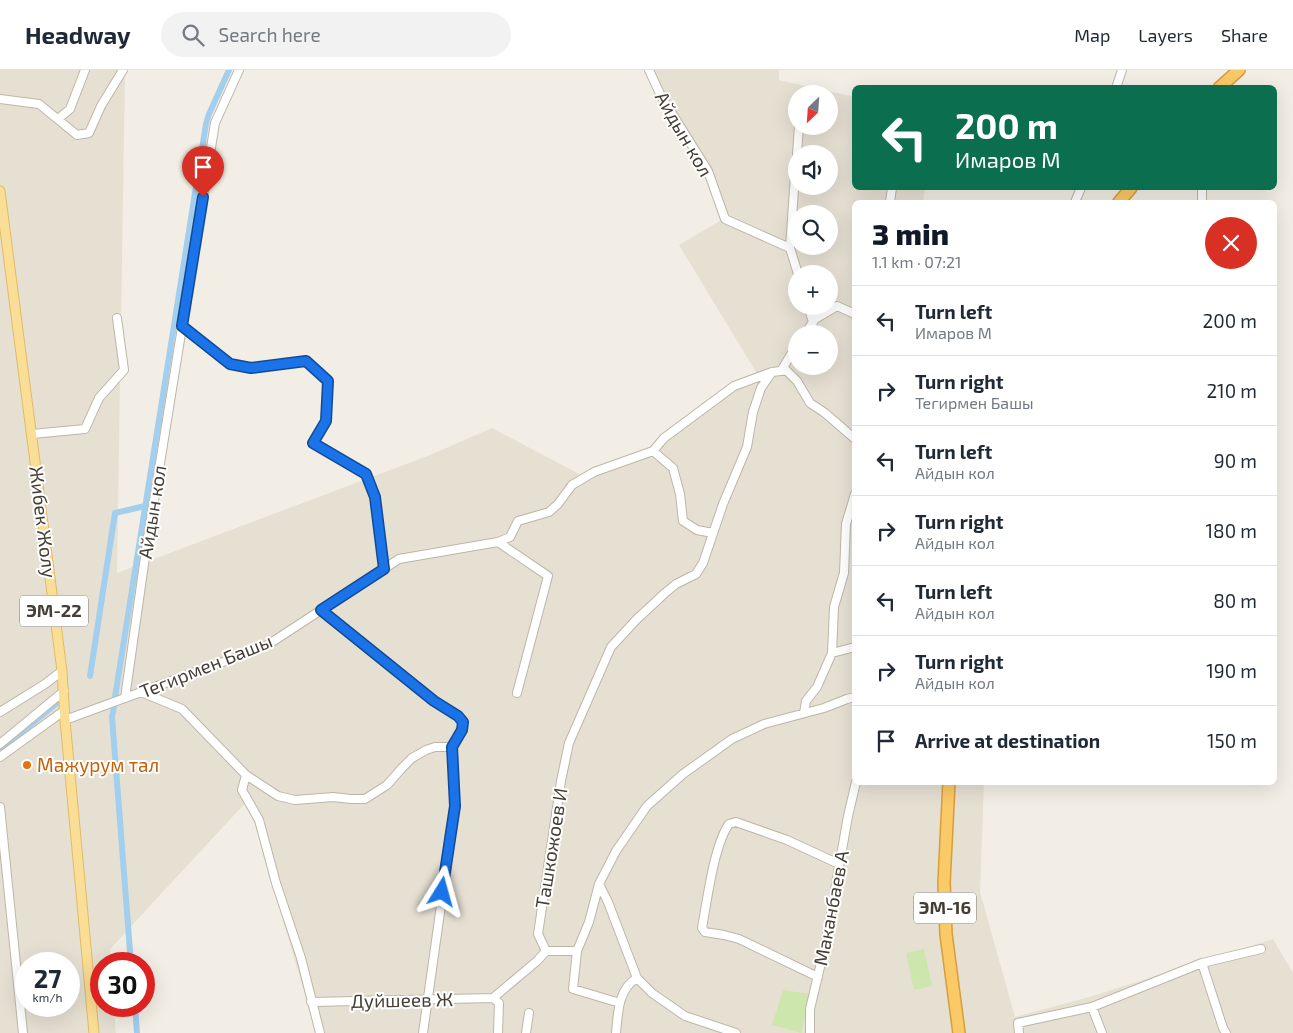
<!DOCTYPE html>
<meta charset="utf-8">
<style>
:root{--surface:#fff;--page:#f2f2f3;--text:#1f2937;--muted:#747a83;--line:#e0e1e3;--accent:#111827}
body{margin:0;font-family:"Exo 2",sans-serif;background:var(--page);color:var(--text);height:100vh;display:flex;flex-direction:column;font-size:19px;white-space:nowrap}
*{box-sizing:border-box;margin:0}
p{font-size:16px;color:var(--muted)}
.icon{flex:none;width:28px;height:28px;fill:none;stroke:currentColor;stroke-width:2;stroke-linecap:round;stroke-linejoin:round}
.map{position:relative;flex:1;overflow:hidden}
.panel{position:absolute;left:852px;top:130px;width:425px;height:585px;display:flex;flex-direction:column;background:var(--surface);border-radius:8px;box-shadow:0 5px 20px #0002}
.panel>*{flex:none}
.hud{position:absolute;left:852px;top:15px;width:425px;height:105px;border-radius:8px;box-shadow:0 5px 20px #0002;background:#0b6e4f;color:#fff;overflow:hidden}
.needle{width:32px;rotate:205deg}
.tools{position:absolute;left:788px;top:15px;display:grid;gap:10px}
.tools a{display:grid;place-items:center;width:50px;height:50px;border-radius:50%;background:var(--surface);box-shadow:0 5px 20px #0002;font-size:25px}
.speed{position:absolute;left:15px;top:882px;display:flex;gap:10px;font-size:25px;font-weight:700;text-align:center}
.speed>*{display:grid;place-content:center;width:65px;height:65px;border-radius:50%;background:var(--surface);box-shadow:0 5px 20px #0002;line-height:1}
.speed small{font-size:12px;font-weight:400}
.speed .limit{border:8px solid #d22;background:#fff;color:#111}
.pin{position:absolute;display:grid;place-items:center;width:42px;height:42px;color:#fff;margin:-51px -21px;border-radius:50% 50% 50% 0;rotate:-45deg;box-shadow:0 0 5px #0007}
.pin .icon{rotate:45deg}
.me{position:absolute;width:55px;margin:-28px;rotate:8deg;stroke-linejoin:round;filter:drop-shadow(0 0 4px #0008)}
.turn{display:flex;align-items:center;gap:18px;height:105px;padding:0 20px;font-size:22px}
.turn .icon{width:65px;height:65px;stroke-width:2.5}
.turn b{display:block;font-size:35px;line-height:42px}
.round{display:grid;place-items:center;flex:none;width:52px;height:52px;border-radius:26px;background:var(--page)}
.head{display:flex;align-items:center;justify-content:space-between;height:85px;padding:0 20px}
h1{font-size:30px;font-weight:800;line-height:38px;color:var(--accent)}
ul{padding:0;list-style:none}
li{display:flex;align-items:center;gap:15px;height:70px;padding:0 20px;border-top:1px solid var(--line)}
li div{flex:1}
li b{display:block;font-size:19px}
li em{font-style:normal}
header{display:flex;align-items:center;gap:30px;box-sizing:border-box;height:70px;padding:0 25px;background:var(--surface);border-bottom:1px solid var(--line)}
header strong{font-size:24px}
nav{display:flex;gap:28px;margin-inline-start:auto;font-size:18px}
.search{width:350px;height:45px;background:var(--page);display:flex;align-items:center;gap:12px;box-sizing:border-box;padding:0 18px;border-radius:28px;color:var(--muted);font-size:19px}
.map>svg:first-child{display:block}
.residential{fill:#e6e0d3;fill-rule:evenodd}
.green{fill:#cde6ae}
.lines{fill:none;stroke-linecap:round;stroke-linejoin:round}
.canal{stroke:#a2cfee;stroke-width:6}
.minor-casing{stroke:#bdb6a8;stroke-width:10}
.major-casing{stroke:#e0bb65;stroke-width:11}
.highway-casing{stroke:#d99d38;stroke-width:14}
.minor{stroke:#fff;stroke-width:8}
.major{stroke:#fbde95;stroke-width:9}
.highway{stroke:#fac968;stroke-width:11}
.route-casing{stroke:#114b97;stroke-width:12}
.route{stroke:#1a73e8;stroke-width:9}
.food-dot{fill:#e8710a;stroke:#fff;stroke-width:2}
.labels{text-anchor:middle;stroke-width:4;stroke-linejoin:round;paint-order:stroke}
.shield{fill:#fff;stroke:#7c7872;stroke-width:1}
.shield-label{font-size:18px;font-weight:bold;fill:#443e35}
.street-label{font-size:19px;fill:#443e35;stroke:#fff}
.food-label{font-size:19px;fill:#c56008;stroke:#fff;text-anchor:start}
</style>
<header>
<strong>Headway</strong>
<div class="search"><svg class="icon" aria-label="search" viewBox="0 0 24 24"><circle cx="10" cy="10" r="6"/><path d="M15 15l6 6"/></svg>Search here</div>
<nav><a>Map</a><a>Layers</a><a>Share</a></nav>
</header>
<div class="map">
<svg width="1293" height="963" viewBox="0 0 1293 963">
<rect width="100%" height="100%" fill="#f2eee5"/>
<path class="residential" d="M 0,0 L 125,0 L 117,503 L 430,385 L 492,358 L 585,407 L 653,381 L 729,320 L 759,307 L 679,175 L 725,148 L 651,0 L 779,0 L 779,10 L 855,27 L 855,118 L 925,118 L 923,132 L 855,132 L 855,712 L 984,713 L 980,822 L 1015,947 L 1089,927 L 1273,869 L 1293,903 L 1293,963 L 316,963 L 248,730 L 110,879 L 111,894 L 101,894 L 101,936 L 114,936 L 116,963 L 0,963 ZM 796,24 L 829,24 L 829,56 L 796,56 ZM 796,84 L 829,84 L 829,116 L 796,116 ZM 796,144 L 829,144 L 829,176 L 796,176 ZM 796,204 L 829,204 L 829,236 L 796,236 ZM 796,264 L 829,264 L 829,296 L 796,296 ZM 26,894 L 69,894 L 69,936 L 26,936 Z"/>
<path class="green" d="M 924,879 L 932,916 L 914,920 L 906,883 Z
M 783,920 L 811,924 L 801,963 L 772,955 Z"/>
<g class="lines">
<path class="canal" d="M 90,606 L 115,443 L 145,436
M 115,627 L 206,54 L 209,44 L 229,0
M 114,637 L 112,647 L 131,894
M 0,680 L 57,633
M 135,936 L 137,963"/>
<g class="minor-casing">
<path id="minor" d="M 649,0 L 661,26 L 708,101 L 725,149 L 790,178 L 798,204
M 1116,18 L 1122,0
M 0,29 L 39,34 L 77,65 L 89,63 L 101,36 L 123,0
M 58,49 L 70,39 L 85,0
M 797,84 L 799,56
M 890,132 L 892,118
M 1075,132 L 1081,118
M 1202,132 L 1202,118
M 790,178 L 796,90
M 808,236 L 813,252
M 182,256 L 230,294 L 251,298 L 306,291 L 328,311 L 326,351 L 313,373 L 366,404 L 375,427 L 384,499
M 805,264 L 815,249 L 837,236 L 855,244
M 781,301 L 786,300 L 797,311 L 810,333 L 825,343 L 855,369
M 32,364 L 85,359 L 99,328 L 124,300 L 117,248
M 653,381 L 673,398 L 680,424 L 683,451 L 697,460 L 713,463
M 498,472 L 548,506 L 517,623
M 321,540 L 434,631 L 458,646 L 463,652 L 461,661 L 452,677 L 455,736 L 423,963
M 832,583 L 855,577
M 141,622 L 182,639 L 246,705 L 278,726 L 295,730 L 333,727 L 351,729 L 365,729 L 387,715 L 402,698 L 412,688 L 426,680 L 435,677 L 452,677
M 125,628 L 146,480 L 215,53 L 239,0
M 0,642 L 45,614 L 62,601
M 804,643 L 806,631 L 817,617 L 832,583 L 834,537 L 844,503 L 846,454 L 855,424
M 65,650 L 266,576 L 399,489 L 498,472 L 510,467 L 518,451 L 549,442 L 558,434 L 572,415 L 594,402 L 653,381 L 664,368 L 734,316 L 772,302 L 781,301 L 796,276
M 0,674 L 64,621
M 0,687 L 65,640
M 246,705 L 242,720 L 259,750 L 276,813 L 301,888 L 320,963
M 0,737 L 23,963
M 599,814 L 608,832 L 637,908 L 652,923 L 685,946 L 736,963
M 546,881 L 538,864 L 561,711 L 569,673 L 611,577 L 636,550 L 665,523 L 676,514 L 696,504 L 703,493 L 723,434 L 747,377 L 753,342 L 761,318 L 772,302
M 546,881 L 577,881
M 1202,893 L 1223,958 L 1226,963
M 818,907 L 739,869 L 724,865 L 705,862 L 702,858 C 707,831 714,775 729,754 L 736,752 L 787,770 L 839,794
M 493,928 L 537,891 L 546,881
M 493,928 L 499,933 L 498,963
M 311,932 L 493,928
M 620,933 L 573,919 L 577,881 L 589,852 L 599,814 L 616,781 L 647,736 L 683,704 L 732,669 L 764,654 L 824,638 L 847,629 L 855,627
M 1092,937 L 1102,963
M 526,963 L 529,943
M 616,963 C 618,943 618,919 637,908
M 810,963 L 810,939 L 825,876 L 848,746 L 856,712
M 1019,963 L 1018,953 L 1092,937 L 1202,893 L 1261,879"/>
</g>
<g class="major-casing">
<path id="major" d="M 0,121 L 62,601 L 65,650 L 94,963"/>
</g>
<g class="highway-casing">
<path id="highway" d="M 1219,18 L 1239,0
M 1119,132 L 1131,118
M 949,712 L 944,813 L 946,864 L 959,963"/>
</g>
<use href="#minor" class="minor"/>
<use href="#major" class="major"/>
<use href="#highway" class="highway"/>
</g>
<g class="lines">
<g class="route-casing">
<path id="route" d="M 203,127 L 182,256 L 230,294 L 251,298 L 306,291 L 328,311 L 326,351 L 313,373 L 366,404 L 375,427 L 384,499 L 321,540 L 434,631 L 458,646 L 463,652 L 462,660 L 452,677 L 455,736 L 442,822"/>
</g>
<use href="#route" class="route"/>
</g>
<circle class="food-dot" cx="27" cy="695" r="5"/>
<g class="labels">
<g class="shield">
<rect x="20" y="525.5" width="68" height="31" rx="4"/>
<rect x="914" y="822.5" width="62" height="31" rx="4"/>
</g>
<g class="shield-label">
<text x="54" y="547">ЭМ-22</text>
<text x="945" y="844">ЭМ-16</text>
</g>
<g class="street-label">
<text transform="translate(684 64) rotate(60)" y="7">Айдын кол</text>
<text transform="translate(152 442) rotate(-81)" y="7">Айдын кол</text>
<text transform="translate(43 452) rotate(83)" y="7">Жибек Жолу</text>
<text transform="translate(206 596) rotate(-22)" y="7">Тегирмен Башы</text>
<text transform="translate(551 778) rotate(-81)" y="7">Ташкожоев И</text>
<text transform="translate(831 838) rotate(-79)" y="7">Маканбаев А</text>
<text transform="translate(402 930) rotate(-1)" y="7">Дуйшеев Ж</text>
</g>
<g class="food-label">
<text x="37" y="702">Мажурум тал</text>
</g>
</g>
</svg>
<div class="tools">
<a><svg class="needle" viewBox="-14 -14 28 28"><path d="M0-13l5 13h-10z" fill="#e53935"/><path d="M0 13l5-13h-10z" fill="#747a83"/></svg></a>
<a><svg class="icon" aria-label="sound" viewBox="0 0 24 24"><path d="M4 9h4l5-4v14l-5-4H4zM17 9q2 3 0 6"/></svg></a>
<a><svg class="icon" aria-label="search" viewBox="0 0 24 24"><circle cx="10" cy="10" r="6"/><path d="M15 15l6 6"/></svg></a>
<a>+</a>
<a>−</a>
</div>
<div class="speed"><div>27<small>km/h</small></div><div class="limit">30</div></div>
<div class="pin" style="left:203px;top:127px;background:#d93025"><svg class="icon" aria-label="arrive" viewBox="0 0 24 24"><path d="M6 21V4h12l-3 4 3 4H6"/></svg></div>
<svg class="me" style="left:442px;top:822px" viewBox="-20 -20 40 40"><path d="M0-17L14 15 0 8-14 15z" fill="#1a73e8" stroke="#fff" stroke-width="4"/></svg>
<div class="hud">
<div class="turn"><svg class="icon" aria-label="left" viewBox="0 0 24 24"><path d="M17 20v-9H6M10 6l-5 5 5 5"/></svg><div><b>200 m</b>Имаров М</div></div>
</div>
<section class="panel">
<div class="head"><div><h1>3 min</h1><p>1.1 km · 07:21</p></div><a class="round" style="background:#d93025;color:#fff"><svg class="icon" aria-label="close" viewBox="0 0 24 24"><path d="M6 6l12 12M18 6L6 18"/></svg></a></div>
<ul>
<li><svg class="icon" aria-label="left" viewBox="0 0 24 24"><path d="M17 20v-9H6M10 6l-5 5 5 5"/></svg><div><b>Turn left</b><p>Имаров М</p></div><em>200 m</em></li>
<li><svg class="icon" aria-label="right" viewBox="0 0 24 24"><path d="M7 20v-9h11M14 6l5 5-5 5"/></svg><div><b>Turn right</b><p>Тегирмен Башы</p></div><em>210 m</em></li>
<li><svg class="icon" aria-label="left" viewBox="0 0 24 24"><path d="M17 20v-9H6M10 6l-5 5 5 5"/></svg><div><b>Turn left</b><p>Айдын кол</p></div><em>90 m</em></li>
<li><svg class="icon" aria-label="right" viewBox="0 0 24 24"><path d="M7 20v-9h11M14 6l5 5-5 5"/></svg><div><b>Turn right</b><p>Айдын кол</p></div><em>180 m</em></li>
<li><svg class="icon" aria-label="left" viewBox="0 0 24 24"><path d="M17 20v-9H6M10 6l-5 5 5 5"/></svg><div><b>Turn left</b><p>Айдын кол</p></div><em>80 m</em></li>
<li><svg class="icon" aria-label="right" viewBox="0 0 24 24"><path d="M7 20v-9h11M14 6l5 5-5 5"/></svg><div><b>Turn right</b><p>Айдын кол</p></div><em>190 m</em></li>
<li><svg class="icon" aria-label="arrive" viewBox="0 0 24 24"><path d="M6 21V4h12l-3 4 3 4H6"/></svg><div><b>Arrive at destination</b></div><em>150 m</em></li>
</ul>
</section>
</div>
